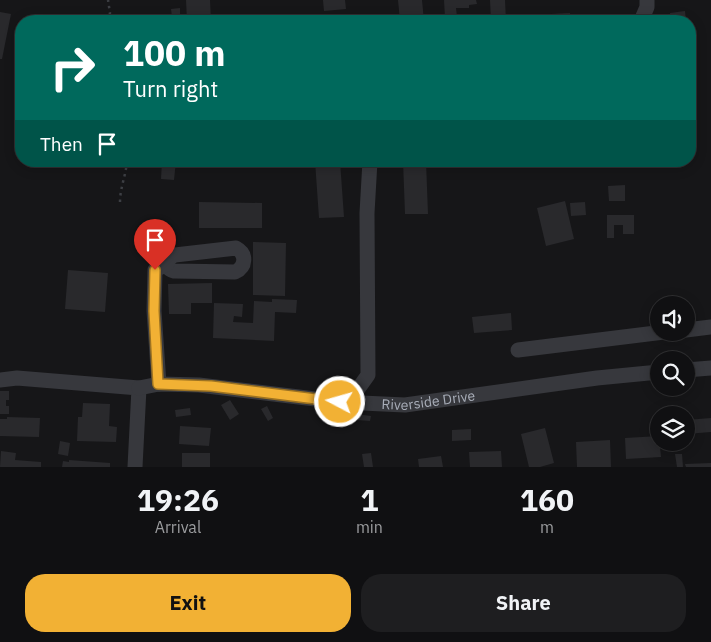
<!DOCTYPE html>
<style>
:root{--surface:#101012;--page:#1e1e20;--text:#f1f3f6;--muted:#9c9d9f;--line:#303032;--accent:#f2b134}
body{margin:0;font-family:"IBM Plex Sans",sans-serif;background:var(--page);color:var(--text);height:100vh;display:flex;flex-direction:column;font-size:19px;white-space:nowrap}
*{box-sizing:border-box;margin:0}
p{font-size:16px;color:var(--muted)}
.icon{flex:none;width:28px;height:28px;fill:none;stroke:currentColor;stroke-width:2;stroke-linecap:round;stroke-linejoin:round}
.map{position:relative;height:467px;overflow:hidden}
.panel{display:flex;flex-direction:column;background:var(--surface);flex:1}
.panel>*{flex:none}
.top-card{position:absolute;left:15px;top:15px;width:681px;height:152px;border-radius:20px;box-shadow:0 2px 12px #0003,0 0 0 1px var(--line);background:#00695c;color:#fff;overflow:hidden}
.tools{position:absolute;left:650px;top:296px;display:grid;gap:10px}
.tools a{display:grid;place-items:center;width:45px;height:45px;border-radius:50%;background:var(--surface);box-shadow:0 2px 12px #0003,0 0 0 1px var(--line);font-size:25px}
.pin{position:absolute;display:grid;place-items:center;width:42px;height:42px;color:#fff;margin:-51px -21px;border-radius:50% 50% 50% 0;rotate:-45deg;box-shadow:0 0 5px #0007}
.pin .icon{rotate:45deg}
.me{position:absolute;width:55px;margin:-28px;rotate:276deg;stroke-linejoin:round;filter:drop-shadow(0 0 4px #0008)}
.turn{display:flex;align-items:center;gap:18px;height:105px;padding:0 25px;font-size:22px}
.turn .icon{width:65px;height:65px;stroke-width:2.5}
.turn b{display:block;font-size:35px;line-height:42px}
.then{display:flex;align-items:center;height:48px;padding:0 25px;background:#0003;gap:10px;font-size:19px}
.eta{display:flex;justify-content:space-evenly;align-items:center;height:85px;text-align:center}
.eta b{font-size:30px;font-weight:700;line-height:35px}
.cta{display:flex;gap:10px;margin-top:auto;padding:10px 25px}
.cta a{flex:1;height:58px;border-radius:20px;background:var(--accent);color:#111;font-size:20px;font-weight:700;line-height:58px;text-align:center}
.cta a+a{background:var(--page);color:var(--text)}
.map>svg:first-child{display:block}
.building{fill:#29292c}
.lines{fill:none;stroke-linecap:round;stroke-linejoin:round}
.path{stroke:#3d3f44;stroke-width:2.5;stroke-dasharray:2.5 4;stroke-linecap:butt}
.minor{stroke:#37383d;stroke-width:15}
.route-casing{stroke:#9d7322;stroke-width:12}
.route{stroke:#f2b134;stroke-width:9}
.labels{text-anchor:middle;stroke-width:5;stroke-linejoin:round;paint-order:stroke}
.street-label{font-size:14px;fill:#a8adb8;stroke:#111113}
</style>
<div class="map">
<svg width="711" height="467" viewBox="0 0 711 467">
<rect width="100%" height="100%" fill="#161618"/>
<path class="building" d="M 186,0 L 210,0 L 211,21 L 187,21 Z
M 323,0 L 345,0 L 346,9 L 324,11 Z
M 398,0 L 422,0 L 424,21 L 400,21 Z
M 444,0 L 476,0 L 477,4 L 469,5 L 469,8 L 456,8 L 457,17 L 445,18 Z
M 490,0 L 505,0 L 506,21 L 491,21 Z
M 180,8 L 180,17 L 172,17 L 171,9 Z
M 685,11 L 686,21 L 671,21 L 670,13 Z
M 0,12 L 11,14 L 2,59 L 0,59 Z
M 570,13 L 571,21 L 551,21 L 551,14 Z
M 690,38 L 693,38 L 694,45 L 696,45 L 697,52 L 694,52 L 695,64 L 690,65 Z
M 162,161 L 176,161 L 174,180 L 161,179 Z
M 315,161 L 340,161 L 344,217 L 319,218 Z
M 403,161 L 426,161 L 428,214 L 405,214 Z
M 625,185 L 625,201 L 609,201 L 608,186 Z
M 565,201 L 574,239 L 546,246 L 537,208 Z
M 199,202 L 262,203 L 262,228 L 199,228 Z
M 585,202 L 586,215 L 571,216 L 570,203 Z
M 607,215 L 634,215 L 634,234 L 623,234 L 623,225 L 614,225 L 614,238 L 607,238 Z
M 253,242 L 286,243 L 285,296 L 253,295 Z
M 68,270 L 108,273 L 105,312 L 65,309 Z
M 212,283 L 212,303 L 191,303 L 191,314 L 169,314 L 168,284 Z
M 272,299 L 297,300 L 296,313 L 275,312 L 274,341 L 213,338 L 214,303 L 243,304 L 242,317 L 234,316 L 233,322 L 253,323 L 254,301 L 272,302 Z
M 511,313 L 512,330 L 474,333 L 472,317 Z
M 0,391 L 9,391 L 9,400 L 6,400 L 6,406 L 9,406 L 9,414 L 0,414 Z
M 230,400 L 239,414 L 230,420 L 221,405 Z
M 83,403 L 110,404 L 109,426 L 117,427 L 116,442 L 77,441 L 78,417 L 82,417 Z
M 267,406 L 273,418 L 268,421 L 261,409 Z
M 190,408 L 191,415 L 176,417 L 175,410 Z
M 356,414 L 371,416 L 370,421 L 356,420 Z
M 7,417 L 40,418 L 39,437 L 0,436 L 0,419 L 7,419 Z
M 711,418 L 711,432 L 686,434 L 686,420 Z
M 180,426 L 211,428 L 209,446 L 179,444 Z
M 545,428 L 554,463 L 540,467 L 529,467 L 521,434 Z
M 471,429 L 471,440 L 452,441 L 452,430 Z
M 659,436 L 661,457 L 626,459 L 625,438 Z
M 610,440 L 611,467 L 577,467 L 576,442 Z
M 60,441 L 70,443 L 68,456 L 58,454 Z
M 1,451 L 16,453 L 15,460 L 41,462 L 41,467 L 0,467 Z
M 501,451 L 502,467 L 470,467 L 469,452 Z
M 182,453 L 210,453 L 210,467 L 182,467 Z
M 371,453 L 373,467 L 364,467 L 362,454 Z
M 675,454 L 682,454 L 683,467 L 677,467 Z
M 441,456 L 443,467 L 419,467 L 418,459 Z
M 69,460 L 110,463 L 110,467 L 62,467 L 63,461 L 69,462 Z
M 711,463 L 711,467 L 686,467 L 685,464 Z"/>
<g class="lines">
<path class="path" d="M 108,21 L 110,13 L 108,0
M 120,202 C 120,188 126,175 127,161"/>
<g class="minor">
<path d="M 641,21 L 647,7 L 647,0"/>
<path d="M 236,248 C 247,254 246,267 235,272 L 174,271 C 167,269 165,264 169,258 L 175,255 Z"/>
<path d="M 686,330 L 711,327"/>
<path d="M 518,350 L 664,332"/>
<path d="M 686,370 L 711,368"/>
<path d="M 0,380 L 17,378 L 139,388 L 135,467"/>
<path d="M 159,384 L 154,311 L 155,270 L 167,264"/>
<path id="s1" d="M 139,388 L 159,384 L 199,385 L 340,402 L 405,405 L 597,378 L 659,372"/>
<path d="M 340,402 L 358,389 L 368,375 L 367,213 L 370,161"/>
</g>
</g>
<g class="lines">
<g class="route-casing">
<path id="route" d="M 155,270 L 154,311 L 158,384 L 211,386 L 340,402"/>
</g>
<use href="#route" class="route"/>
</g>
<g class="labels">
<g class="street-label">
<text dy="5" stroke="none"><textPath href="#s1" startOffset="291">Riverside Drive</textPath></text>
</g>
</g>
</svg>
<div class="tools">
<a><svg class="icon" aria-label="sound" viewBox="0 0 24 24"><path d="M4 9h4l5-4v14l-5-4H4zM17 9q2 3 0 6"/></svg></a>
<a><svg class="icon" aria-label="search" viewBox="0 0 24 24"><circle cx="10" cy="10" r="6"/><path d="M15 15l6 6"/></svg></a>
<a><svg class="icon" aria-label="layers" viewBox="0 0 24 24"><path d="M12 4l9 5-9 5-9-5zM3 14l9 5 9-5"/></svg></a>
</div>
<div class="pin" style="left:155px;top:270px;background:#d93025"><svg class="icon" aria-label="arrive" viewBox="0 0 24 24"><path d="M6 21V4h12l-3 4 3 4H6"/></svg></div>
<svg class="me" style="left:340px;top:402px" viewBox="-20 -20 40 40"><circle r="17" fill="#f2b134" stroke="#fff" stroke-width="3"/><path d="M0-11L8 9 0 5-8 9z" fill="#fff"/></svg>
<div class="top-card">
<div class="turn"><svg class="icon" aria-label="right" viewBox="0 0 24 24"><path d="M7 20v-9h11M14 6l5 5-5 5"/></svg><div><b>100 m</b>Turn right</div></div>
<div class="then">Then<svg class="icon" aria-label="arrive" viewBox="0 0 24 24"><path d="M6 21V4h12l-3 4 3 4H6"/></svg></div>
</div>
</div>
<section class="panel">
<div class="eta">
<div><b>19:26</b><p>Arrival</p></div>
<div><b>1</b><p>min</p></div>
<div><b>160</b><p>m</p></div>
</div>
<div class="cta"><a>Exit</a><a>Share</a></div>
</section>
